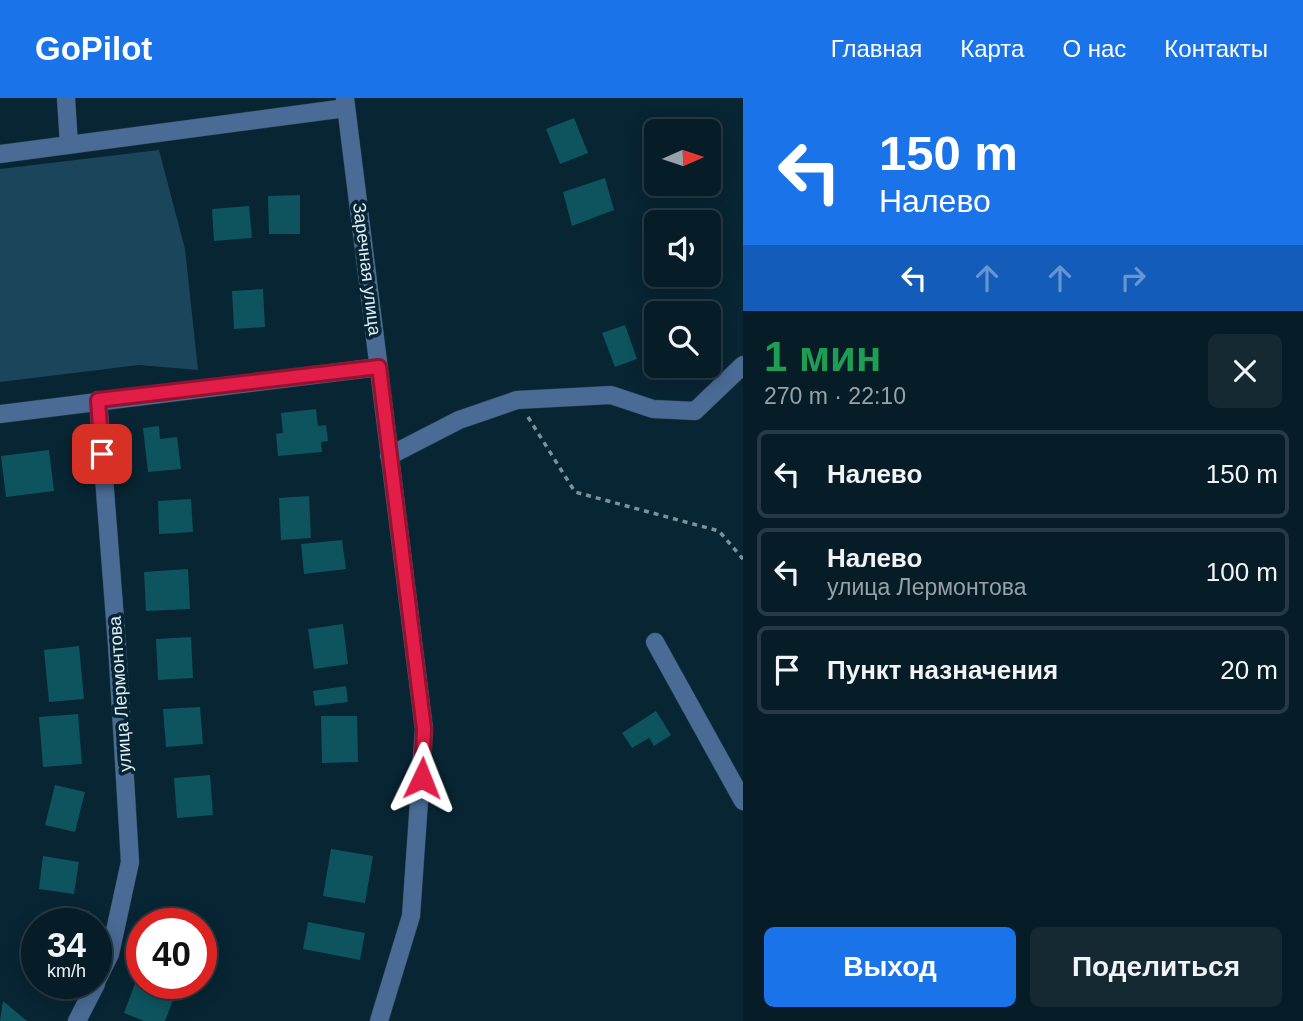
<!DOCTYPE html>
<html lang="ru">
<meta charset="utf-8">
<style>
:root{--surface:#061c26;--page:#142932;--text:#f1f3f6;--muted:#98a1a7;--line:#273a43;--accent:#1a73e8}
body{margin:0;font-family:Arial,sans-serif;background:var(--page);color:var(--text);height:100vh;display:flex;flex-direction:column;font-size:26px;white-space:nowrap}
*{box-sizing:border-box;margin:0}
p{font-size:23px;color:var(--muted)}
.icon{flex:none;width:38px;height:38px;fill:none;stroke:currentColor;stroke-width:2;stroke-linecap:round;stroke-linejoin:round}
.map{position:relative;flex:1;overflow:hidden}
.drawer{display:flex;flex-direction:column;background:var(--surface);width:560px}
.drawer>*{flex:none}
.banner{background:#1a73e8;color:#fff;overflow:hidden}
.needle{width:46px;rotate:87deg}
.buttons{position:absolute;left:644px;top:21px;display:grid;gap:14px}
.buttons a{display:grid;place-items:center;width:77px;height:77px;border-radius:10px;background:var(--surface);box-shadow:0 4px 18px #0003,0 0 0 2px var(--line);font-size:35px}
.speed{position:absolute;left:21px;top:810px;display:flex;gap:14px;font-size:35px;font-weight:700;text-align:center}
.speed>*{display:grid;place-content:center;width:91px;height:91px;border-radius:50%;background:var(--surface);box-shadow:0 4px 18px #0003,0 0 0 2px var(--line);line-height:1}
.speed small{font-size:18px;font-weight:400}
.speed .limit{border:10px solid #d22;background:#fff;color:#111}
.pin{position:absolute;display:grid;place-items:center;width:60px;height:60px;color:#fff;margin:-30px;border-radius:14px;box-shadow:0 4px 10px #0006}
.me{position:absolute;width:77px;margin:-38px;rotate:2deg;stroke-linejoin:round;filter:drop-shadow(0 0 5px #0008)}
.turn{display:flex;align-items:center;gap:24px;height:147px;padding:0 21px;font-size:32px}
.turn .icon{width:91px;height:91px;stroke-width:2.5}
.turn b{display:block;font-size:49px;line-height:60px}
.lanes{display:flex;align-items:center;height:66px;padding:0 21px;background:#0003;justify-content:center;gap:35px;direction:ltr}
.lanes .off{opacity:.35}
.round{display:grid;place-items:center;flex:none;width:74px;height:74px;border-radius:10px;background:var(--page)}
.headline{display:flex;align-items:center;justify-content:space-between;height:119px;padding:0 21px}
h1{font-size:42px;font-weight:700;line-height:52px;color:#1e9e55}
.action{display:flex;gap:14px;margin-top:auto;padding:14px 21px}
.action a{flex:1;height:80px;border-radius:10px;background:var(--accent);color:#fff;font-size:28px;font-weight:700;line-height:80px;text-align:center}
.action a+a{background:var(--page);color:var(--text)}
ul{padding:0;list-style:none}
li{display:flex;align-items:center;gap:21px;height:88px;margin:0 14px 10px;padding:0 7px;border:4px solid var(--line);border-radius:10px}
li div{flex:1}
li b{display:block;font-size:26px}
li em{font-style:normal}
header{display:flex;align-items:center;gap:42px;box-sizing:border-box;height:98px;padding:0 35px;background:var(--accent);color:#fff}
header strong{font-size:33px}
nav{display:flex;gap:38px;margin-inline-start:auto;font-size:24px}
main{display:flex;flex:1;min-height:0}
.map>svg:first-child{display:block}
.green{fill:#1a455a}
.building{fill:#0d545f}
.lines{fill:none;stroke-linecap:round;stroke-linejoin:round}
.minor-casing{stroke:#26414f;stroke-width:19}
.path{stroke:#7b929d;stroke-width:3.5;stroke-dasharray:5 5;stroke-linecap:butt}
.minor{stroke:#4a6b95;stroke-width:18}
.route-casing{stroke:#92132f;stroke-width:18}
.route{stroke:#e11d48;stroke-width:12}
.labels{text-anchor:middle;stroke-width:7;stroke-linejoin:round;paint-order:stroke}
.street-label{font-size:18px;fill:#deeff8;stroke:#082533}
</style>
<header>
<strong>GoPilot</strong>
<nav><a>Главная</a><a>Карта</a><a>О нас</a><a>Контакты</a></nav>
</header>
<main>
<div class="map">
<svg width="743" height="923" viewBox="0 0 743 923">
<rect width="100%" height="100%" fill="#082533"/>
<path class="green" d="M 159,52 L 185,151 L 198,272 L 139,267 L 0,284 L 0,71 Z"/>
<path class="building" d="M 574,20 L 588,55 L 560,66 L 546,31 Z
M 605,80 L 614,112 L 572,128 L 563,94 Z
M 300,97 L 300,136 L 269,136 L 268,98 Z
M 249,108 L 252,140 L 214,143 L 212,111 Z
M 263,191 L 265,229 L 234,231 L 232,193 Z
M 625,227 L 637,261 L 615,269 L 602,235 Z
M 316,311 L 318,328 L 326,327 L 328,343 L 321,344 L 322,354 L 278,358 L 276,336 L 283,335 L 281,315 Z
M 159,328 L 160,341 L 177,339 L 181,371 L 148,374 L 143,330 Z
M 49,352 L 54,393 L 6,399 L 1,358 Z
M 309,398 L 311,440 L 281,442 L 279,400 Z
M 191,401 L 193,434 L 159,436 L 158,403 Z
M 342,442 L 346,471 L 304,476 L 301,446 Z
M 188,471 L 190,511 L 146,513 L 144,474 Z
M 343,526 L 348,566 L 314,571 L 308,531 Z
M 191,539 L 193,580 L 158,582 L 156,541 Z
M 79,548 L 84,601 L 49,604 L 44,552 Z
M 346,588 L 348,604 L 315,608 L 313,593 Z
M 200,609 L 203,646 L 166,649 L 163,611 Z
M 656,613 L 671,637 L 654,648 L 649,640 L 632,650 L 622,635 Z
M 78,616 L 82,666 L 43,669 L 39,619 Z
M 321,618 L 357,618 L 358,664 L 322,665 Z
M 210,677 L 213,717 L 177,720 L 174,680 Z
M 55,687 L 85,694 L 75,734 L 45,727 Z
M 331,751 L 373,758 L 365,805 L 323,798 Z
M 43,758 L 79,764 L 74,796 L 39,791 Z
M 62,809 L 90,813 L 88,826 L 60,824 Z
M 153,818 L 188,825 L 187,826 L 151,826 Z
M 308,824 L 365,835 L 360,862 L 303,851 Z
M 36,849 L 37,849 L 37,882 L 27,879 Z
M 136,883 L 175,897 L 165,923 L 144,923 L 124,915 Z
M 3,903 L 27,923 L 0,923 Z"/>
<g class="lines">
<g class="minor-casing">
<path id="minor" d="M 66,0 L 69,47
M 345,0 L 424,631 L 411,818 L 379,923
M 0,56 L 346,10
M 0,316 L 379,269
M 389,358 L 459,322 L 517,302 L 611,297 L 653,311 L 695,313 L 743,267
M 655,544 L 743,703
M 96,884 L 110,856 L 130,764 L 117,547 L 98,302
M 77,923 L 96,886"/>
</g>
<path class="path" d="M 528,319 L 575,394 L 719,433 L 743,461"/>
<use href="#minor" class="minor"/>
</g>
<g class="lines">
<g class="route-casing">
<path id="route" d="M 102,356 L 98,302 L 379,269 L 424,631 L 422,680"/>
</g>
<use href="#route" class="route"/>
</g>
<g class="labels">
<g class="street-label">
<text transform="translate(367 171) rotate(83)" y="6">Заречная улица</text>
<text transform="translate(120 596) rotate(-94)" y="6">улица Лермонтова</text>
</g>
</g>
</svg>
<div class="buttons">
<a><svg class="needle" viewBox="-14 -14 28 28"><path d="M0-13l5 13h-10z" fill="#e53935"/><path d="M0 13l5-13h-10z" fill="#98a1a7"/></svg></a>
<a><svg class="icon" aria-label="sound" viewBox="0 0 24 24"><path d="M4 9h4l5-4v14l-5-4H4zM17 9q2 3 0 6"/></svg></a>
<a><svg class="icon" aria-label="search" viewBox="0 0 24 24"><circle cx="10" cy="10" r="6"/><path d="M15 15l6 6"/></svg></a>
</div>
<div class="speed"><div>34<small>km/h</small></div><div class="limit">40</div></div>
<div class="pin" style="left:102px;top:356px;background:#d93025"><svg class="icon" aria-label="arrive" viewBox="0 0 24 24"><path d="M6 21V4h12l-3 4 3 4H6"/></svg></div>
<svg class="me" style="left:422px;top:680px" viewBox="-20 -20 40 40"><path d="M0-17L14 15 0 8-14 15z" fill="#e11d48" stroke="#fff" stroke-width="4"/></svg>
</div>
<section class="drawer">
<div class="banner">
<div class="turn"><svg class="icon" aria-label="left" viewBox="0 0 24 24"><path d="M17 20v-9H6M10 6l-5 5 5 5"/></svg><div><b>150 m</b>Налево</div></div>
<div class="lanes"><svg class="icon" aria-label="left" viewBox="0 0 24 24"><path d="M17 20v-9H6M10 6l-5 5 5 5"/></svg><svg class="icon off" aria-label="ahead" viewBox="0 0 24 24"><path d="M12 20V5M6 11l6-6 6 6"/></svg><svg class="icon off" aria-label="ahead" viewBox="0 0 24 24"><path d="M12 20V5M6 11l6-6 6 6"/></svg><svg class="icon off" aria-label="right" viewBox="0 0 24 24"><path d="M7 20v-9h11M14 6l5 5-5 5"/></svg></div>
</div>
<div class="headline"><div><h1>1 мин</h1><p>270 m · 22:10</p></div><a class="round"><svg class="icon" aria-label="close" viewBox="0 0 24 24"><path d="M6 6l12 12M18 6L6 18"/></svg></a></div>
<ul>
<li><svg class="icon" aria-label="left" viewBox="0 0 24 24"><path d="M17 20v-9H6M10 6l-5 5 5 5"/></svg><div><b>Налево</b></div><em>150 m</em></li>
<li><svg class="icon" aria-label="left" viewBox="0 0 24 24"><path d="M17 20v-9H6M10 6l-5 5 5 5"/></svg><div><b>Налево</b><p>улица Лермонтова</p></div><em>100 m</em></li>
<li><svg class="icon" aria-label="arrive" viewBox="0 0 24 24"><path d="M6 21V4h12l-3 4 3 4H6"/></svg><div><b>Пункт назначения</b></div><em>20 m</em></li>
</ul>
<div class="action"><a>Выход</a><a>Поделиться</a></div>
</section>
</main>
